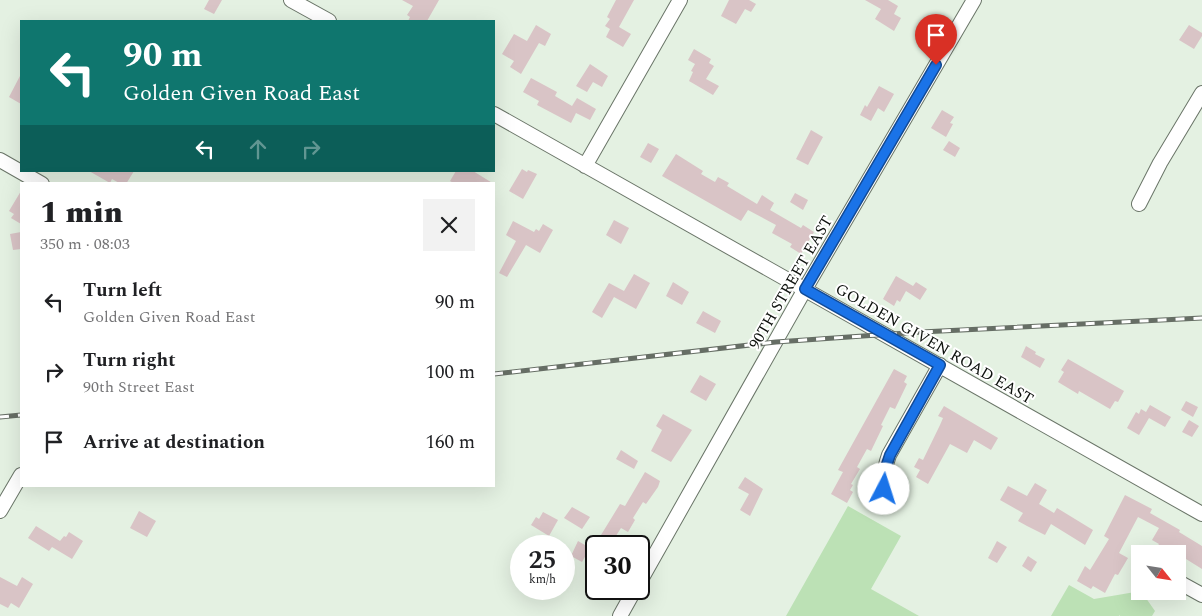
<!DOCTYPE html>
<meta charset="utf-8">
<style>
:root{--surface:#fff;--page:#f2f2f2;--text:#202124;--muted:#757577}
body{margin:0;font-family:Spectral,serif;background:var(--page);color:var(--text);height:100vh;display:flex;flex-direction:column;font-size:19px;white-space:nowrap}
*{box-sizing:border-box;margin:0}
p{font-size:16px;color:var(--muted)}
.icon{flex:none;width:28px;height:28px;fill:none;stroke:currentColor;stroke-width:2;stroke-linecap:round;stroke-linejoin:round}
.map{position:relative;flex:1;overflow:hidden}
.panel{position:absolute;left:20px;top:182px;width:475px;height:305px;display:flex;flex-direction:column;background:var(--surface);border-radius:0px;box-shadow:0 5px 20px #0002}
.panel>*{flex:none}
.top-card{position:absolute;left:20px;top:20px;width:475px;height:152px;border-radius:0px;box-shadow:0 5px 20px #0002;background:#0f766e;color:#fff;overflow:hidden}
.needle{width:32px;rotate:120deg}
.buttons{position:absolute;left:1131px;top:545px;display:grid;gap:10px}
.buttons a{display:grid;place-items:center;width:55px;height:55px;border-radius:0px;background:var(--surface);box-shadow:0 5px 20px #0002;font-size:25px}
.speed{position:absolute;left:510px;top:535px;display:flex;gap:10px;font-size:25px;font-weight:700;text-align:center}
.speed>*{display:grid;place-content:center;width:65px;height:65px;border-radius:50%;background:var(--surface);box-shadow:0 5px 20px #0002;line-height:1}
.speed small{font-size:12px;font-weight:400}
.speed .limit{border:2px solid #111;border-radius:8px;background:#fff;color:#111}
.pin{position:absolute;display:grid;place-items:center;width:42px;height:42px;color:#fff;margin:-51px -21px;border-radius:50% 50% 50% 0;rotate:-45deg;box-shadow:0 0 5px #0007}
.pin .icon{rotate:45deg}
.me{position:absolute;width:55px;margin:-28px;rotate:5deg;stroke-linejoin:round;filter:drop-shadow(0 0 4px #0008)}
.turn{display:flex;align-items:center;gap:18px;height:105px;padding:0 20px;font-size:22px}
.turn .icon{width:65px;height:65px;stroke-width:2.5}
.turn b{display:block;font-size:35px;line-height:42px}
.lanes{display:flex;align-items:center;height:48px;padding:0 20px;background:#0003;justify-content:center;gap:25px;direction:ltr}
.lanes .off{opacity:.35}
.round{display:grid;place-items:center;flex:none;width:52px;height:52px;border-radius:0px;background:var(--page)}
.headline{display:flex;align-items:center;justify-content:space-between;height:85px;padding:0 20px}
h1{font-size:30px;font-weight:800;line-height:38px}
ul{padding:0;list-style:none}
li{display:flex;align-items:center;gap:15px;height:70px;padding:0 20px}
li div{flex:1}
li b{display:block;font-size:19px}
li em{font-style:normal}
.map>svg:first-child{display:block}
.green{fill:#bce1b5}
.building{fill:#d9c4c6}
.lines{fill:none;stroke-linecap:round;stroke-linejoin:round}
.minor-casing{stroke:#6a7568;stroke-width:16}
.minor{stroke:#fff;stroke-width:14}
.rail-casing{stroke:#666e65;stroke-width:5}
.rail{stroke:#fff;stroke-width:3;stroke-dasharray:9;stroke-linecap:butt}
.route-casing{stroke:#114b97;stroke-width:12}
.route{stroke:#1a73e8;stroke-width:9}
.labels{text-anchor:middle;stroke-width:4;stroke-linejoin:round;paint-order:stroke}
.street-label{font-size:16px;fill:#0d110d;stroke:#fff}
</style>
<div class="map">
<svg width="1202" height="616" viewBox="0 0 1202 616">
<rect width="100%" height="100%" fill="#e4f1e2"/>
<path class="green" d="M 848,506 L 901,536 L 871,589 L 919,616 L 786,616 Z
M 1069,585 L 1094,599 L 1141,591 L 1155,611 L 1152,616 L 1120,616 L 1120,615 L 1119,616 L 1051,616 Z"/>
<path class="building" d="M 209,0 L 222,0 L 214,14 L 204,9 Z
M 402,0 L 439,0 L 427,21 L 408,21 L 410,17 L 407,15 L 413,6 Z
M 616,0 L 634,0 L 619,27 L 631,34 L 623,47 L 606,37 L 610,29 L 605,26 L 610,19 L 607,17 Z
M 729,0 L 749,0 L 756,4 L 751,12 L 745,9 L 736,24 L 721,16 Z
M 865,0 L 888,0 L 898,6 L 894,14 L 901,18 L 894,31 L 875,19 L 881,9 Z
M 536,25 L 551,34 L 545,46 L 539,43 L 521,74 L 510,67 L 514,61 L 502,54 L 514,34 L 527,41 Z
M 1189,25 L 1202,33 L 1202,36 L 1194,49 L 1179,40 Z
M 694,49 L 711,59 L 709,63 L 714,66 L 706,79 L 719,86 L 713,95 L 689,81 L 693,72 L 691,71 L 695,64 L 688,60 Z
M 590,64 L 608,76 L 602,87 L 593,82 L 587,92 L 576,86 Z
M 21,74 L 21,104 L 9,97 Z
M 531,78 L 557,92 L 555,96 L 572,106 L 577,98 L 596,109 L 590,120 L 576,113 L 571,123 L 537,105 L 539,101 L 523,92 Z
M 879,86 L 894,94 L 884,112 L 878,108 L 871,121 L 860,115 L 865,105 L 867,107 Z
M 942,110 L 954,117 L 950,123 L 953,124 L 946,137 L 931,128 Z
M 811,130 L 823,137 L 808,165 L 796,159 Z
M 949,141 L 960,148 L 955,157 L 943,150 Z
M 648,143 L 659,149 L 651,163 L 640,157 Z
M 676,154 L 703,171 L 701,174 L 715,182 L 718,177 L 729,183 L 727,186 L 757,204 L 762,195 L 774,203 L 770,210 L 801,228 L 803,225 L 814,232 L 801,254 L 790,247 L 792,244 L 772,233 L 776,225 L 748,210 L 741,221 L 662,176 Z
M 522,169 L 527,172 L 528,170 L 537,174 L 523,199 L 509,191 Z
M 89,171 L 134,171 L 126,184 L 121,184 L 112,179 L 110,183 Z
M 456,171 L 473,171 L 494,184 L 455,184 L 450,181 Z
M 21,191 L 21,224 L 11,218 L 14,214 L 9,211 Z
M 795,193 L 808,200 L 803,210 L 790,202 Z
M 614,220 L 629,228 L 621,244 L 606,235 Z
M 513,221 L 534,232 L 536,229 L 539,231 L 543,224 L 553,230 L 540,253 L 526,245 L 507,277 L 499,273 L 516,241 L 506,235 Z
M 21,232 L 21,249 L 13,250 L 10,234 Z
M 634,274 L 650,283 L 636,309 L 614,297 L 602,318 L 592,312 L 609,283 L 624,291 Z
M 896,276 L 913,286 L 916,282 L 927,289 L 920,300 L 906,291 L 900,302 L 897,300 L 894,306 L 883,299 Z
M 673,282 L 689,292 L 682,305 L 666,296 Z
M 703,311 L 721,321 L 715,333 L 696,323 Z
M 1026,346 L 1036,352 L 1035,354 L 1045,359 L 1040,368 L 1021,357 Z
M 1068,359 L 1124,391 L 1118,402 L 1115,401 L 1110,409 L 1079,391 L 1078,394 L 1058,382 L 1064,372 L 1061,370 Z
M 894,369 L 907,376 L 904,382 L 907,384 L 895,409 L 890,407 L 881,425 L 883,426 L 871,451 L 867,449 L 857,467 L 860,469 L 851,484 L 853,485 L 850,490 L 853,492 L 847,503 L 831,494 L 843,472 L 838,470 Z
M 700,375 L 716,384 L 706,401 L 690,392 Z
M 1186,401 L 1198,407 L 1193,417 L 1181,410 Z
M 1150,405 L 1171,417 L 1165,427 L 1149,418 L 1139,435 L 1127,428 L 1136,412 L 1139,414 L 1141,409 L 1146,412 Z
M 944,406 L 998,438 L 991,450 L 974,440 L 967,453 L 950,444 L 928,484 L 916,477 L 920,470 L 914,467 L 919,458 L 923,460 L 940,425 L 943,418 L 938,416 Z
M 663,414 L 692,430 L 671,462 L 651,451 L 662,430 L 656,426 Z
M 1189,420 L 1199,426 L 1192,437 L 1182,432 Z
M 621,450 L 638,461 L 634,469 L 616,459 Z
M 645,472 L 660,481 L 658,487 L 646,504 L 643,502 L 633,518 L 635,520 L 628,532 L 621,528 L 612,542 L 601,535 L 620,504 L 625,506 Z
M 745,477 L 763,489 L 750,516 L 740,510 L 749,494 L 738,488 Z
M 1035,483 L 1047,490 L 1039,504 L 1054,513 L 1057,508 L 1093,530 L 1085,545 L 1051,524 L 1045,535 L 1027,526 L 1018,521 L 1023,513 L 1000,500 L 1008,486 L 1027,496 Z
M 1125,495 L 1152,509 L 1150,513 L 1180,530 L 1179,532 L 1202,546 L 1202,569 L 1178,554 L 1169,550 L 1167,552 L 1157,547 L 1159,544 L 1152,540 L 1159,528 L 1138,517 L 1119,553 L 1128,558 L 1118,575 L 1115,574 L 1105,593 L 1093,586 L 1091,589 L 1077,581 L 1085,566 L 1090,570 L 1109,539 L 1104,536 Z
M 572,507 L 590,517 L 582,529 L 564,518 Z
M 139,511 L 156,521 L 147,537 L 130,528 Z
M 543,512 L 558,520 L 549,536 L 531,525 L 536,517 L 539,519 Z
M 36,526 L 60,541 L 64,536 L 66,537 L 69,532 L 83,541 L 72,559 L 52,547 L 49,551 L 28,538 Z
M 578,541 L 590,548 L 582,562 L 571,556 Z
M 997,541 L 1007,547 L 997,563 L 988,558 Z
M 1028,556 L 1037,562 L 1031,572 L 1022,566 Z
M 0,577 L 17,586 L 22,577 L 33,584 L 19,608 L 11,603 L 8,608 L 0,604 Z"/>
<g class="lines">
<g class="minor-casing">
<path id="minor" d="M 291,0 L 329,21
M 494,114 L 1202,514
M 0,160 L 42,184
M 585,166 L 680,0
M 1139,204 L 1160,163 L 1202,93
M 889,501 C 882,484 883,472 889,455 L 940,365
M 0,511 L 21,475
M 639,583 L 805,289 L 974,0
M 1178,584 L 1184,585 L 1202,595
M 620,616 L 635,589"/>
</g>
<use href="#minor" class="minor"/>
<g class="rail-casing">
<path id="rail" d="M 494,374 L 776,342 L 921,332 L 1202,318
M 0,417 L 21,415"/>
</g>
<use href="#rail" class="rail"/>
</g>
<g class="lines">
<g class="route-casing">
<path id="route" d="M 884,489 L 884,473 L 890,455 L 940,365 L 805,289 L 936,65"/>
</g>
<use href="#route" class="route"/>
</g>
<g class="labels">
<g class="street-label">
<text transform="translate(790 282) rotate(-60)" y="6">90TH STREET EAST</text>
<text transform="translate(935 343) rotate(30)" y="6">GOLDEN GIVEN ROAD EAST</text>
</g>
</g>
</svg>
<div class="buttons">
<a><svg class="needle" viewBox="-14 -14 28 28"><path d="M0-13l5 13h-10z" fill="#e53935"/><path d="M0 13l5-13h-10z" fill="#757577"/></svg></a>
</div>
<div class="speed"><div>25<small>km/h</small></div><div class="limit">30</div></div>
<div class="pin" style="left:936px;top:65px;background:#d93025"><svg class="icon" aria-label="arrive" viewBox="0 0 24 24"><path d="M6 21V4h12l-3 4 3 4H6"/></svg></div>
<svg class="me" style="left:884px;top:489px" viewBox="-20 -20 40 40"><circle r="19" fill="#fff"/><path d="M0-13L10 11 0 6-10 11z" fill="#1a73e8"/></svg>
<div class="top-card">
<div class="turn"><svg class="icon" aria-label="left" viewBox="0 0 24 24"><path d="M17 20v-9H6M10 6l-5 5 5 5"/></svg><div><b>90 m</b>Golden Given Road East</div></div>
<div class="lanes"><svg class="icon" aria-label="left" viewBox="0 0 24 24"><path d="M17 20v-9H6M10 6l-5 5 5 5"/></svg><svg class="icon off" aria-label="ahead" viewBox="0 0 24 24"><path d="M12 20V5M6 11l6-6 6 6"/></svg><svg class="icon off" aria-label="right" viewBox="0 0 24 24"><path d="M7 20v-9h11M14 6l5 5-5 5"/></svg></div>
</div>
<section class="panel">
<div class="headline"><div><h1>1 min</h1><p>350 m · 08:03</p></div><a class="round"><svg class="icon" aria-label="close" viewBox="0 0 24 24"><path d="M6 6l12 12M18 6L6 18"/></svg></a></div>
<ul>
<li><svg class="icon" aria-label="left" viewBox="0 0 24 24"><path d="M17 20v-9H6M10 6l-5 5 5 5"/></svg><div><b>Turn left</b><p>Golden Given Road East</p></div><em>90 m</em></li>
<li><svg class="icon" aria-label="right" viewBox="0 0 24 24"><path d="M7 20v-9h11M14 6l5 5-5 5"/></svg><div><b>Turn right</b><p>90th Street East</p></div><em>100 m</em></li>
<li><svg class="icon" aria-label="arrive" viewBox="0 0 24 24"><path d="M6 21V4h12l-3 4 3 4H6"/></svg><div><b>Arrive at destination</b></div><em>160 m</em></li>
</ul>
</section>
</div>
